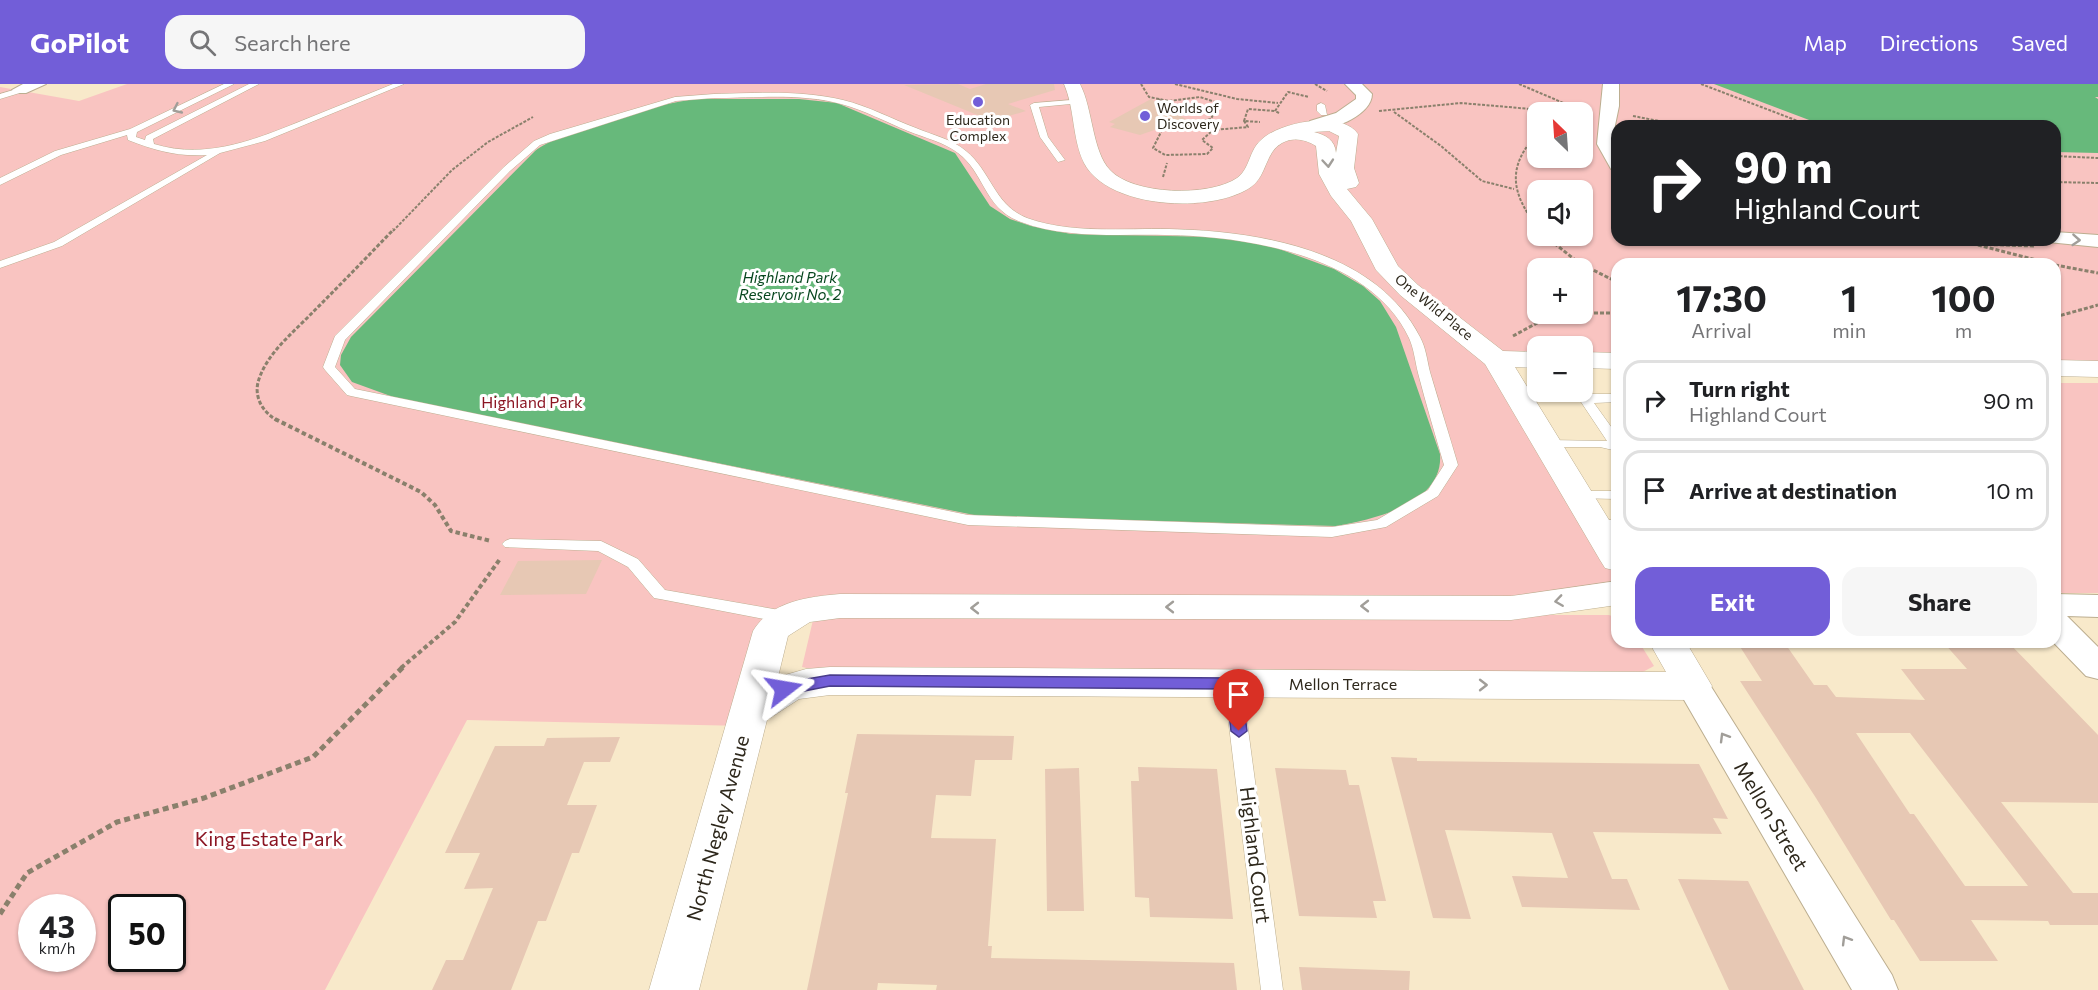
<!DOCTYPE html>
<meta charset="utf-8">
<style>
:root{--surface:#fff;--page:#f6f6f6;--text:#202124;--muted:#757577;--line:#e0e0e0;--accent:#725ed8}
body{margin:0;font-family:Commissioner,sans-serif;background:var(--page);color:var(--text);height:100vh;display:flex;flex-direction:column;font-size:22px;white-space:nowrap}
*{box-sizing:border-box;margin:0}
p{font-size:20px;color:var(--muted)}
.icon{flex:none;width:33px;height:33px;fill:none;stroke:currentColor;stroke-width:2;stroke-linecap:round;stroke-linejoin:round}
.map{position:relative;flex:1;overflow:hidden}
.panel{position:absolute;left:1611px;top:174px;width:450px;height:390px;display:flex;flex-direction:column;background:var(--surface);border-radius:18px;box-shadow:0 2px 4px #0004}
.panel>*{flex:none}
.hud{position:absolute;left:1611px;top:36px;width:450px;height:126px;border-radius:18px;box-shadow:0 2px 4px #0004;background:#202124;color:#fff;overflow:hidden}
.needle{width:39px;rotate:335deg}
.controls{position:absolute;left:1527px;top:18px;display:grid;gap:12px}
.controls a{display:grid;place-items:center;width:66px;height:66px;border-radius:12px;background:var(--surface);box-shadow:0 2px 4px #0004;font-size:30px}
.speed{position:absolute;left:18px;top:810px;display:flex;gap:12px;font-size:30px;font-weight:700;text-align:center}
.speed>*{display:grid;place-content:center;width:78px;height:78px;border-radius:50%;background:var(--surface);box-shadow:0 2px 4px #0004;line-height:1}
.speed small{font-size:15px;font-weight:400}
.speed .limit{border:3px solid #111;border-radius:9px;background:#fff;color:#111}
.pin{position:absolute;display:grid;place-items:center;width:51px;height:51px;color:#fff;margin:-62px -26px;border-radius:50% 50% 50% 0;rotate:-45deg;box-shadow:0 0 6px #0007}
.pin .icon{rotate:45deg}
.me{position:absolute;width:66px;margin:-33px;rotate:76deg;stroke-linejoin:round;filter:drop-shadow(0 0 4px #0008)}
.turn{display:flex;align-items:center;gap:21px;height:126px;padding:0 24px;font-size:27px}
.turn .icon{width:78px;height:78px;stroke-width:2.5}
.turn b{display:block;font-size:42px;line-height:51px}
.eta{display:flex;justify-content:space-evenly;align-items:center;height:102px;text-align:center}
.eta b{font-size:36px;font-weight:700;line-height:42px}
.action{display:flex;gap:12px;margin-top:auto;padding:12px 24px}
.action a{flex:1;height:69px;border-radius:18px;background:var(--accent);color:#fff;font-size:24px;font-weight:700;line-height:69px;text-align:center}
.action a+a{background:var(--page);color:var(--text)}
ul{padding:0;list-style:none}
li{display:flex;align-items:center;gap:18px;height:81px;margin:0 12px 9px;padding:0 12px;border:3px solid var(--line);border-radius:18px}
li div{flex:1}
li b{display:block;font-size:22px}
li em{font-style:normal}
header{display:flex;align-items:center;gap:36px;box-sizing:border-box;height:84px;padding:0 30px;background:var(--accent);color:#fff}
header strong{font-size:28px}
nav{display:flex;gap:33px;margin-inline-start:auto;font-size:21px}
.search{width:420px;height:54px;background:var(--page);display:flex;align-items:center;gap:15px;box-sizing:border-box;padding:0 21px;border-radius:18px;color:var(--muted);font-size:22px}
.map>svg:first-child{display:block}
.green{fill:#f9c4c1;fill-rule:evenodd}
.water{fill:#67b97b}
.building{fill:#e7c8b4;fill-rule:evenodd}
.lines{fill:none;stroke-linecap:round;stroke-linejoin:round}
.service-casing{stroke:#bcae90;stroke-width:1}
.minor-casing{stroke:#bcae90;stroke-width:2}
.secondary-casing{stroke:#bcae90;stroke-width:1}
.path-far3{stroke:#8a806c;stroke-width:2;stroke-dasharray:3 1.5;stroke-linecap:butt}
.path-far2{stroke:#8a806c;stroke-width:3;stroke-dasharray:4 2;stroke-linecap:butt}
.path-far1{stroke:#8a806c;stroke-width:4;stroke-dasharray:4.5 3;stroke-linecap:butt}
.path{stroke:#8a806c;stroke-width:5;stroke-dasharray:6 4;stroke-linecap:butt}
.service{fill:#fff;fill-rule:evenodd}
.minor{fill:#fff;fill-rule:evenodd}
.secondary{fill:#fff;fill-rule:evenodd}
.oneway{stroke:#a19e99}
.route{fill:#725ed8;stroke:#4a3d8c;stroke-width:1.5}
.poi-dot{fill:#725ed8;stroke:#fff;stroke-width:2}
.labels{text-anchor:middle;stroke-width:6;stroke-linejoin:round;paint-order:stroke}
.far-poi-label{font-size:14px;fill:#2e281c;stroke:#fff;text-anchor:start}
.far-street-label{font-size:14px;fill:#2e281c;stroke:#fff}
.far-water-label{font-size:15px;font-style:italic;fill:#07471f;stroke:#fff}
.park-label{font-size:16px;fill:#8b1522;stroke:#fff}
.street-label{font-size:16px;fill:#2e281c;stroke:#fff}
.near-street-label{font-size:20px;fill:#2e281c;stroke:#fff}
.near-park-label{font-size:20px;fill:#8b1522;stroke:#fff}
</style>
<header>
<strong>GoPilot</strong>
<div class="search"><svg class="icon" aria-label="search" viewBox="0 0 24 24"><circle cx="10" cy="10" r="6"/><path d="M15 15l6 6"/></svg>Search here</div>
<nav><a>Map</a><a>Directions</a><a>Saved</a></nav>
</header>
<div class="map">
<svg width="2098" height="906" viewBox="0 0 2098 906">
<rect width="100%" height="100%" fill="#f8e9ca"/>
<path class="green" d="M 127,0 L 2098,0 L 2098,285 L 2055,284 L 2055,180 L 1617,180 L 1617,277 L 1583,276 L 1582,262 L 1538,262 L 1537,276 L 1497,275 L 1617,476 L 1617,509 L 1511,524 L 798,528 L 746,642 L 467,636 L 325,906 L 0,906 L 0,3 L 79,17 ZM 1538,28 L 1582,28 L 1582,74 L 1538,74 ZM 1617,42 L 2055,42 L 2055,156 L 1617,156 ZM 1538,106 L 1582,106 L 1582,152 L 1538,152 ZM 1538,184 L 1582,184 L 1582,230 L 1538,230 ZM 32,824 L 82,824 L 82,874 L 32,874 ZM 122,824 L 172,824 L 172,874 L 122,874 Z
M 2055,299 L 2098,299 L 2098,509 L 2062,509 L 2055,502 Z
M 858,530 L 1609,531 L 1617,534 L 1617,558 L 1639,558 L 1654,582 L 1639,590 L 816,586 L 802,583 L 813,536 Z"/>
<path class="water" d="M 1714,0 L 2098,0 L 2098,13 L 2095,13 L 2098,15 L 2098,69 L 2055,68 L 2055,42 L 1825,42 Z
M 695,15 L 799,15 L 837,19 L 955,69 L 990,122 L 1010,135 L 1031,142 L 1071,150 L 1217,153 L 1271,162 L 1334,185 L 1363,202 L 1380,217 L 1396,243 L 1440,370 C 1444,420 1374,435 1336,442 L 979,432 L 396,314 L 352,298 L 340,281 L 341,271 L 351,253 L 535,67 C 562,46 659,20 695,15 Z"/>
<path class="building" d="M 958,0 L 970,5 L 986,0 L 1054,0 L 1055,6 L 1008,20 L 1026,27 L 992,37 L 904,1 Z
M 1151,15 L 1186,35 L 1140,51 L 1110,43 L 1115,40 L 1109,38 Z
M 602,476 L 586,510 L 500,511 L 518,477 Z
M 1737,558 L 1784,558 L 1814,601 L 1827,601 L 1836,613 L 1925,616 L 1901,585 L 1967,585 L 1943,558 L 2008,558 L 2098,651 L 2098,719 L 2001,718 L 2073,809 L 2098,809 L 2098,841 L 2050,841 L 2048,837 L 1971,836 L 1998,877 L 1920,877 L 1894,836 L 1891,836 L 1816,714 L 1740,597 L 1762,597 ZM 1856,649 L 1910,649 L 2028,802 L 1965,802 L 1914,730 L 1910,730 Z
M 857,650 L 1014,652 L 1012,676 L 975,676 L 971,712 L 936,711 L 931,754 L 996,755 L 988,862 L 992,862 L 991,874 L 1234,879 L 1237,906 L 936,906 L 937,901 L 878,899 L 877,906 L 807,906 L 848,709 L 845,709 Z
M 620,653 L 610,678 L 584,678 L 567,721 L 597,721 L 579,769 L 572,769 L 546,837 L 538,837 L 511,906 L 432,906 L 446,876 L 463,876 L 493,804 L 464,805 L 480,769 L 445,769 L 495,662 L 544,662 L 547,654 Z
M 1391,673 L 1417,674 L 1417,677 L 1699,680 L 1728,735 L 1713,734 L 1722,750 L 1593,748 L 1612,795 L 1627,795 L 1640,826 L 1522,823 L 1512,792 L 1568,794 L 1552,749 L 1445,746 L 1471,835 L 1433,834 Z
M 1138,683 L 1217,685 L 1233,835 L 1150,833 L 1149,814 L 1135,813 L 1131,697 L 1139,697 Z
M 1079,684 L 1084,827 L 1047,827 L 1045,685 Z
M 1275,684 L 1346,686 L 1349,701 L 1359,701 L 1386,817 L 1373,817 L 1377,834 L 1299,832 Z
M 1678,795 L 1748,797 L 1804,906 L 1729,906 Z
M 1299,883 L 1410,887 L 1409,906 L 1302,906 Z"/>
<g class="lines">
<g class="service-casing">
<path id="service" d="M 224,0 L 234,0 L 137,48 L 136,53 L 145,56 L 146,52 L 249,0 L 259,0 L 153,55 L 154,60 C 209,77 261,53 311,33 C 338,22 366,11 393,0 L 404,0 L 265,57 L 220,69 L 62,162 L 0,184 L 0,177 L 54,158 L 207,71 C 177,73 154,66 128,56 L 127,51 L 61,71 L 0,101 L 0,94 L 55,67 L 130,45 Z
M 20,4 L 23,4 L 23,8 L 0,15 L 0,10 Z
M 714,10 C 757,9 801,6 843,16 C 868,22 892,35 916,44 C 932,51 952,55 966,67 C 991,87 994,121 1027,134 C 1071,150 1123,144 1169,145 C 1257,147 1375,165 1420,253 C 1426,264 1427,276 1430,288 C 1439,319 1449,350 1458,381 L 1438,412 L 1386,443 L 1332,453 L 968,441 L 351,312 L 347,311 L 325,286 L 323,283 L 335,252 L 504,83 L 534,57 L 550,50 L 675,13 ZM 714,14 C 756,14 800,9 841,20 C 864,26 886,38 908,47 C 925,54 944,58 958,69 C 985,89 984,125 1021,138 C 1066,155 1118,150 1165,151 C 1246,152 1370,171 1409,254 C 1414,265 1415,277 1418,289 C 1426,320 1435,350 1444,381 L 1428,406 L 1377,436 L 1332,443 L 968,431 L 355,305 L 335,283 L 345,256 L 510,87 L 540,61 L 676,17 Z
M 1084,15 L 1085,17 L 1081,19 L 1039,23 L 1048,53 L 1065,76 L 1058,78 L 1040,53 L 1030,21 L 1034,19 Z
M 1321,19 L 1325,21 L 1327,31 L 1321,31 L 1317,27 L 1317,21 Z
M 1592,310 L 1617,310 L 1617,318 L 1594,319 L 1617,351 L 1617,367 L 1600,363 L 1542,363 L 1540,360 L 1547,356 L 1607,357 L 1581,318 Z
M 1578,407 L 1617,407 L 1617,415 L 1573,414 L 1571,411 Z
M 1596,436 L 1617,436 L 1617,446 L 1591,444 L 1589,441 L 1591,438 Z
M 510,455 L 601,457 L 638,475 L 665,506 L 785,527 L 791,529 L 793,533 L 791,537 L 785,539 L 660,515 L 654,514 L 628,483 L 598,467 L 505,463 L 502,460 L 505,457 Z
M 1233,594 L 1239,596 L 1242,600 L 1283,906 L 1261,906 L 1224,600 L 1227,596 Z"/>
</g>
<g class="minor-casing">
<path id="minor" d="M 23,0 L 46,0 L 26,9 L 14,9 L 12,6 Z
M 1345,0 L 1362,0 L 1372,10 C 1372,32 1328,49 1310,45 L 1308,41 L 1310,37 L 1336,29 L 1356,15 L 1356,11 Z
M 1603,0 L 1619,0 L 1619,22 L 1613,51 L 1617,86 L 1611,85 L 1597,60 Z
M 2055,148 L 2098,151 L 2098,163 L 2048,158 L 2046,156 L 2055,156 Z
M 2055,510 L 2098,511 L 2098,533 L 2067,532 L 2098,563 L 2098,595 L 2086,592 L 2053,558 Z
M 1693,589 L 1705,593 L 1892,891 L 1898,906 L 1852,906 L 1676,602 L 1681,593 Z"/>
</g>
<g class="secondary-casing">
<path id="secondary" d="M 1064,0 L 1080,0 C 1093,25 1092,67 1110,86 C 1133,111 1209,113 1237,94 C 1250,85 1249,66 1261,56 C 1279,38 1342,26 1358,50 L 1354,84 L 1359,99 L 1356,103 L 1347,105 L 1372,135 L 1398,182 L 1418,201 L 1503,267 L 1538,268 L 1538,284 L 1515,283 L 1617,449 L 1617,487 L 1605,484 L 1600,476 L 1485,280 L 1400,211 L 1376,186 L 1351,137 L 1331,112 L 1319,90 L 1316,62 C 1305,55 1293,53 1282,59 C 1265,68 1267,92 1251,103 C 1212,130 1108,125 1084,79 C 1072,55 1075,25 1064,0 ZM 1329,47 L 1339,52 L 1336,69 C 1335,56 1326,51 1314,48 Z
M 1582,268 L 1617,269 L 1617,285 L 1582,284 Z
M 2055,276 L 2098,277 L 2098,293 L 2055,292 Z
M 1617,497 L 1617,521 L 1511,536 L 840,534 L 810,538 L 788,552 L 778,593 L 806,585 L 830,583 L 1666,588 L 1649,558 L 1686,558 L 1712,602 L 1707,612 L 1693,616 L 830,611 L 799,615 L 767,636 L 699,906 L 649,906 L 753,547 C 771,517 808,513 840,510 L 1511,512 Z"/>
</g>
<path class="path-far3" d="M 1141,0 L 1149,13 L 1169,17 L 1200,13 L 1218,19 L 1211,35 L 1162,46 L 1153,64 L 1165,71 L 1207,70 L 1213,64 L 1202,56 L 1213,46 L 1248,43 L 1244,37 L 1260,38
M 1175,0 L 1237,15 L 1278,19
M 1315,0 L 1327,7
M 1519,0 L 1580,26
M 1701,0 L 1811,42
M 1159,15 L 1164,27
M 1379,27 L 1461,19 L 1566,28
M 1394,28 L 1441,62 L 1482,97 L 1514,105
M 1564,28 L 1584,26
M 1279,29 L 1275,27 L 1288,8 L 1309,13
M 1633,32 L 1685,42
M 1244,37 L 1248,25 L 1275,27
M 1538,49 C 1506,83 1511,109 1538,144
M 2055,72 L 2098,74
M 1163,93 L 1167,79
M 2055,98 L 2098,99
M 393,147 L 452,86 L 488,58 L 533,33"/>
<path class="path-far2" d="M 1545,152 L 1579,179 L 1617,198
M 1856,156 L 2034,162
M 1978,161 L 2052,180
M 2055,181 L 2098,189
M 1582,229 L 1617,229
M 2055,233 L 2098,221
M 1513,252 L 1537,239 L 1576,230
M 278,337 C 262,328 253,312 259,295 C 268,268 295,247 314,227 C 341,200 368,172 394,145"/>
<path class="path-far1" d="M 275,335 L 421,408 L 435,421 L 451,447 L 491,457
M 401,584 L 455,538 L 500,475"/>
<path class="path" d="M 0,830 L 27,789 L 117,738 L 204,714 L 313,673 L 403,583"/>
<use href="#service" class="service"/>
<use href="#minor" class="minor"/>
<use href="#secondary" class="secondary"/>
</g>
<defs><path id="oneway-chevron" d="M-2-3.5L2.5 0L-2 3.5" fill="none" stroke-width="1.6" stroke-linecap="round" stroke-linejoin="round" transform="scale(1.5)"/></defs>
<g class="oneway">
<use href="#oneway-chevron" transform="translate(177 25) rotate(155)"/>
<use href="#oneway-chevron" transform="translate(1328 79) rotate(85)"/>
<use href="#oneway-chevron" transform="translate(2076 156) rotate(4)"/>
<use href="#oneway-chevron" transform="translate(1559 517) rotate(172)"/>
<use href="#oneway-chevron" transform="translate(1365 522) rotate(180)"/>
<use href="#oneway-chevron" transform="translate(1170 523) rotate(180)"/>
<use href="#oneway-chevron" transform="translate(975 524) rotate(180)"/>
<use href="#oneway-chevron" transform="translate(1483 601)"/>
<use href="#oneway-chevron" transform="translate(1724 653) rotate(-121)"/>
<use href="#oneway-chevron" transform="translate(1846 856) rotate(-121)"/>
</g>
<path class="route" d="M 830,591 L 1233,594 L 1241,600 L 1247,647 L 1239,653 L 1231,647 L 1226,605 L 830,602 L 784,611 L 776,605 L 784,599 Z"/>
<g class="poi-dot">
<circle cx="978" cy="18" r="6"/>
<circle cx="1145" cy="32" r="6"/>
</g>
<g class="labels">
<g class="far-poi-label">
<text x="1157" y="29">Worlds of<tspan x="1157" dy="16">Discovery</tspan></text>
<text x="978" y="41" text-anchor="middle">Education<tspan x="978" dy="16">Complex</tspan></text>
</g>
<g class="far-street-label">
<text transform="translate(1434 223) rotate(39)" y="5">One Wild Place</text>
</g>
<g class="far-water-label">
<text x="790" y="199">Highland Park<tspan x="790" dy="17">Reservoir No. 2</tspan></text>
</g>
<g class="park-label">
<text x="532" y="324">Highland Park</text>
</g>
<g class="street-label">
<text x="1343" y="606">Mellon Terrace</text>
</g>
<g class="near-street-label">
<text transform="translate(1771 732) rotate(59)" y="7">Mellon Street</text>
<text transform="translate(718 744) rotate(-75)" y="7">North Negley Avenue</text>
<text transform="translate(1255 771) rotate(83)" y="7">Highland Court</text>
</g>
<g class="near-park-label">
<text x="269" y="762">King Estate Park</text>
</g>
</g>
</svg>
<div class="controls">
<a><svg class="needle" viewBox="-14 -14 28 28"><path d="M0-13l5 13h-10z" fill="#e53935"/><path d="M0 13l5-13h-10z" fill="#757577"/></svg></a>
<a><svg class="icon" aria-label="sound" viewBox="0 0 24 24"><path d="M4 9h4l5-4v14l-5-4H4zM17 9q2 3 0 6"/></svg></a>
<a>+</a>
<a>−</a>
</div>
<div class="speed"><div>43<small>km/h</small></div><div class="limit">50</div></div>
<div class="pin" style="left:1239px;top:647px;background:#d93025"><svg class="icon" aria-label="arrive" viewBox="0 0 24 24"><path d="M6 21V4h12l-3 4 3 4H6"/></svg></div>
<svg class="me" style="left:784px;top:605px" viewBox="-20 -20 40 40"><path d="M0-17L14 15 0 8-14 15z" fill="#725ed8" stroke="#fff" stroke-width="4"/></svg>
<div class="hud">
<div class="turn"><svg class="icon" aria-label="right" viewBox="0 0 24 24"><path d="M7 20v-9h11M14 6l5 5-5 5"/></svg><div><b>90 m</b>Highland Court</div></div>
</div>
<section class="panel">
<div class="eta">
<div><b>17:30</b><p>Arrival</p></div>
<div><b>1</b><p>min</p></div>
<div><b>100</b><p>m</p></div>
</div>
<ul>
<li><svg class="icon" aria-label="right" viewBox="0 0 24 24"><path d="M7 20v-9h11M14 6l5 5-5 5"/></svg><div><b>Turn right</b><p>Highland Court</p></div><em>90 m</em></li>
<li><svg class="icon" aria-label="arrive" viewBox="0 0 24 24"><path d="M6 21V4h12l-3 4 3 4H6"/></svg><div><b>Arrive at destination</b></div><em>10 m</em></li>
</ul>
<div class="action"><a>Exit</a><a>Share</a></div>
</section>
</div>
